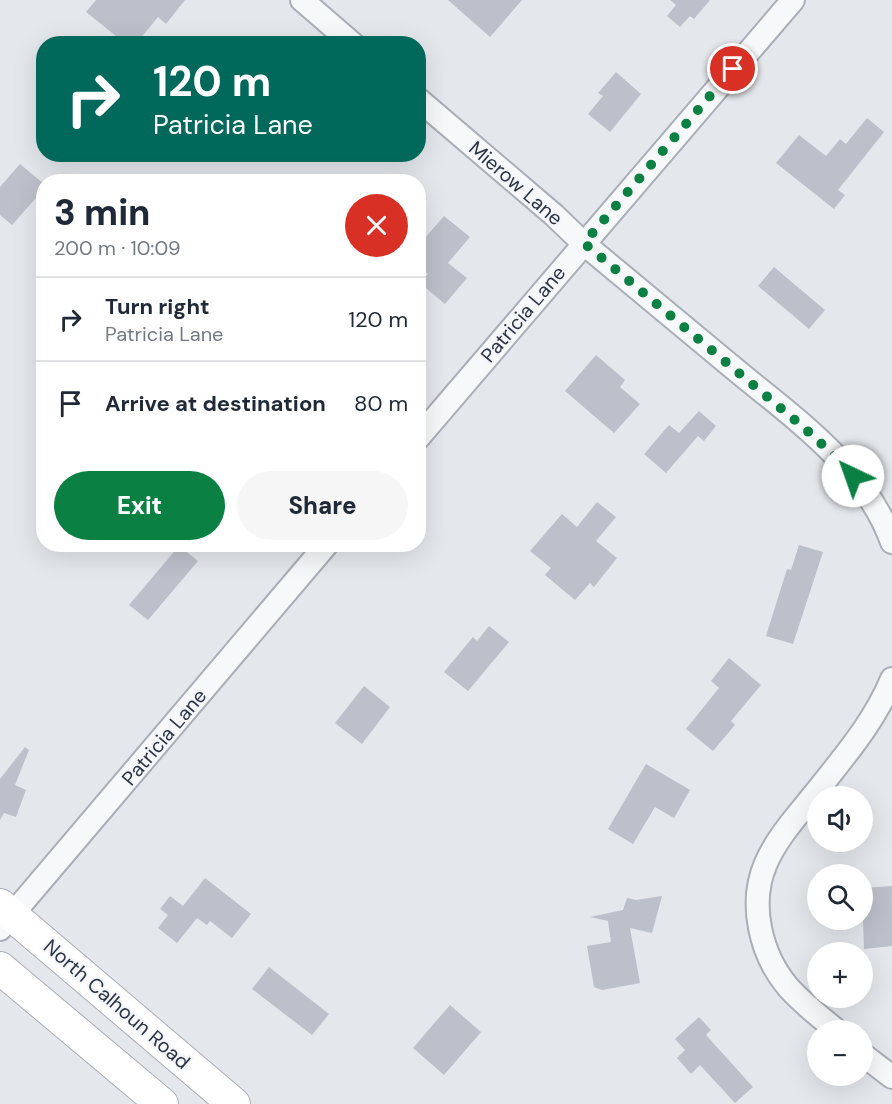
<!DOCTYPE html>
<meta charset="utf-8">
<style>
:root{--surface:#fff;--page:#f6f6f7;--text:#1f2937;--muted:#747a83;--line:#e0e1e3;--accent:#0b8043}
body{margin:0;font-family:"DM Sans",sans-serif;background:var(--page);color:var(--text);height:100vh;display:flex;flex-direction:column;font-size:22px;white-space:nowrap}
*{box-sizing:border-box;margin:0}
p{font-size:20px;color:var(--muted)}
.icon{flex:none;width:33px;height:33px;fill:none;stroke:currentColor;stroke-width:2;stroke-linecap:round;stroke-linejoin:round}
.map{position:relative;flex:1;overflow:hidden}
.drawer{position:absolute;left:36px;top:174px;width:390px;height:378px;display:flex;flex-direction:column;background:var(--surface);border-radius:24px;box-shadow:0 6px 24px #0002}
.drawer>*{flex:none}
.banner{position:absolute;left:36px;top:36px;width:390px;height:126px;border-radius:24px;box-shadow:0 6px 24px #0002;background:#00695c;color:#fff;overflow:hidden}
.buttons{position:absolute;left:807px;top:786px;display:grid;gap:12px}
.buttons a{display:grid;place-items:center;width:66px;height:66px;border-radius:50%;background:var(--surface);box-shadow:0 6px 24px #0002;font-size:30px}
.pin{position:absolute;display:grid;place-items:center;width:51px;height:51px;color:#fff;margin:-26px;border:3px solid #fff;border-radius:50%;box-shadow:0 2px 6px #0007}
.me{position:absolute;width:66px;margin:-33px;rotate:318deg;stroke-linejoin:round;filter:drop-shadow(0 0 4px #0008)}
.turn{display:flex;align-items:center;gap:21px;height:126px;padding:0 18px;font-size:27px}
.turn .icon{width:78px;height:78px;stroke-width:2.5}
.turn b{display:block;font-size:42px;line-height:51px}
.round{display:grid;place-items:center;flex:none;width:63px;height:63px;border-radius:32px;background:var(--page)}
.overview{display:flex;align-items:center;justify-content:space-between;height:102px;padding:0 18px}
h1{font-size:36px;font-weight:800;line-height:45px}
.button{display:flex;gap:12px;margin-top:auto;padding:12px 18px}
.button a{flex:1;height:69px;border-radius:36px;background:var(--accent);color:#fff;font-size:24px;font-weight:800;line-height:69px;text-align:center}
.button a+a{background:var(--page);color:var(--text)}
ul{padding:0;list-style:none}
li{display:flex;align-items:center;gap:18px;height:84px;padding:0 18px;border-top:2px solid var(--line)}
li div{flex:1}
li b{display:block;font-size:22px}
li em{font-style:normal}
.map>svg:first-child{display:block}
.building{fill:#bbc0ca}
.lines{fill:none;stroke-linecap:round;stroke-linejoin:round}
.street-casing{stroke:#a9aeb7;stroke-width:26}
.secondary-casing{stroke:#a9aeb7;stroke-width:34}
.street{stroke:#f7f8fa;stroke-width:22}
.secondary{stroke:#fff;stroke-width:32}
.route{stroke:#0b8043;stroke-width:10;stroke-dasharray:0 18}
.labels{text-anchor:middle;stroke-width:4.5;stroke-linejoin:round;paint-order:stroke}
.street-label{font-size:20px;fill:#2b3445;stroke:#f4f6f9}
</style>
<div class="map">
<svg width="892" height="1104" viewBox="0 0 892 1104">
<rect width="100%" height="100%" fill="#e4e7ec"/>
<path class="building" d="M 96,0 L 185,0 L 166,24 L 158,17 L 136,44 L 126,44 L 86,12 Z
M 448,0 L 522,0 L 490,37 Z
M 670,0 L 710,0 L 694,19 L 690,16 L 680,27 L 667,16 L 676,5 Z
M 616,72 L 641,94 L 610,132 L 588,114 L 603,96 L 598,93 Z
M 867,118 L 884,132 L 838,190 L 845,195 L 834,209 L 776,163 L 799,135 L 826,156 L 840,139 L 846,144 Z
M 20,164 L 44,184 L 44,189 L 12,225 L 0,215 L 0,187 Z
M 444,216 L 470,237 L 448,263 L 467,278 L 445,304 L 420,283 L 428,274 L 418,266 L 418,246 Z
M 774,267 L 825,310 L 809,329 L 758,286 Z
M 596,355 L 625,380 L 620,387 L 640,404 L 614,433 L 565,391 Z
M 699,411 L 716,426 L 704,441 L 698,436 L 666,473 L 644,454 L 669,425 L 679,433 Z
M 597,502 L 616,517 L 596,541 L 617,558 L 594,587 L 590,583 L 575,600 L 545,575 L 551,568 L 530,551 L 562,514 L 577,527 Z
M 799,545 L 823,552 L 793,644 L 766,636 L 787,569 L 791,570 Z
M 179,546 L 198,561 L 148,620 L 129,605 Z
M 489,626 L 509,642 L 468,691 L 444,672 L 473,637 L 477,641 Z
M 729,658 L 761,685 L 731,721 L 735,725 L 713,751 L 686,729 L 719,688 L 711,681 Z
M 364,686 L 390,707 L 362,744 L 335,723 Z
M 25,747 L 29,750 L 15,785 L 26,790 L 16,817 L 4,813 L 0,820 L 0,779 Z
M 646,764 L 690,790 L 674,818 L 655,807 L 633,844 L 608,829 Z
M 205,878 L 251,914 L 232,938 L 210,921 L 207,925 L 197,918 L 177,943 L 158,928 L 168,915 L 160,909 L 170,896 L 183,906 Z
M 892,886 L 892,946 L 864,949 L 862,888 Z
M 662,896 L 652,933 L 630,928 L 640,983 L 602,990 L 594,987 L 587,946 L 611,942 L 608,921 L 590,917 L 623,910 L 627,898 L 636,900 Z
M 269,967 L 329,1014 L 312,1035 L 252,989 Z
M 450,1005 L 481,1032 L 444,1075 L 413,1048 Z
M 699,1017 L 711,1030 L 706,1035 L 753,1087 L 735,1103 L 700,1065 L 691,1074 L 677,1058 L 685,1050 L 675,1039 Z"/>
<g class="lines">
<g class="street-casing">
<path id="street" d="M 302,0 L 353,44
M 418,99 L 554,215 L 583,243 C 633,284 682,325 731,366 C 791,416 865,466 892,542
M 418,438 L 793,0
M 0,929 L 327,544
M 836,1030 C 820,1017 802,1003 788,987 C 761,955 748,904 766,863 C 777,838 796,817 813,796 C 842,759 874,723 892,679
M 862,1054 L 892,1077"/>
</g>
<g class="secondary-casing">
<path id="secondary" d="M 0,905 L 234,1104
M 0,968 L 162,1104"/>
</g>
<use href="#street" class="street"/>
<use href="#secondary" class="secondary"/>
</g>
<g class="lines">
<path class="route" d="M 733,69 L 584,243 L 802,426 L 838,459 L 853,476"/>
</g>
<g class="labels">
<g class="street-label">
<text transform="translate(516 183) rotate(41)" y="7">Mierow Lane</text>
<text transform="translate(523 314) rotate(-50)" y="7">Patricia Lane</text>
<text transform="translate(164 737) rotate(-50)" y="7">Patricia Lane</text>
<text transform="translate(117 1004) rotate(41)" y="7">North Calhoun Road</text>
</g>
</g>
</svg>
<div class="buttons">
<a><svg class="icon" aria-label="sound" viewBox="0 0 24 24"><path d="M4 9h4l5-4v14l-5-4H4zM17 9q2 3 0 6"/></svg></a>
<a><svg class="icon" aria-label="search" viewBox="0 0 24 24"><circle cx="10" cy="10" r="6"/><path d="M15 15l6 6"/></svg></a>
<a>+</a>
<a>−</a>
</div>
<div class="pin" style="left:733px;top:69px;background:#d93025"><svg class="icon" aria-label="arrive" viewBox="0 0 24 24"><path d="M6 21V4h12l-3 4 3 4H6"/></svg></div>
<svg class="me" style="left:853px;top:476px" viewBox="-20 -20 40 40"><circle r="19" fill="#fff"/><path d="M0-13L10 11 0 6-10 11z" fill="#0b8043"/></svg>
<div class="banner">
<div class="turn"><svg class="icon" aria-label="right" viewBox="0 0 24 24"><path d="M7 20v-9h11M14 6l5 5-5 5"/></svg><div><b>120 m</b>Patricia Lane</div></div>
</div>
<section class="drawer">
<div class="overview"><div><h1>3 min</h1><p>200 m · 10:09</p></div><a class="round" style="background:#d93025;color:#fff"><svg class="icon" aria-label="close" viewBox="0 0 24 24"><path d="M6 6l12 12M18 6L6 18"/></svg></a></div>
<ul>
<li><svg class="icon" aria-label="right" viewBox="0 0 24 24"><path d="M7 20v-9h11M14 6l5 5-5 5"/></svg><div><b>Turn right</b><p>Patricia Lane</p></div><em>120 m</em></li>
<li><svg class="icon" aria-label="arrive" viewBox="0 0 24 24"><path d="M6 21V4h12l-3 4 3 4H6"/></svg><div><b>Arrive at destination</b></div><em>80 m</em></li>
</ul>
<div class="button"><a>Exit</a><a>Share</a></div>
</section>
</div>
